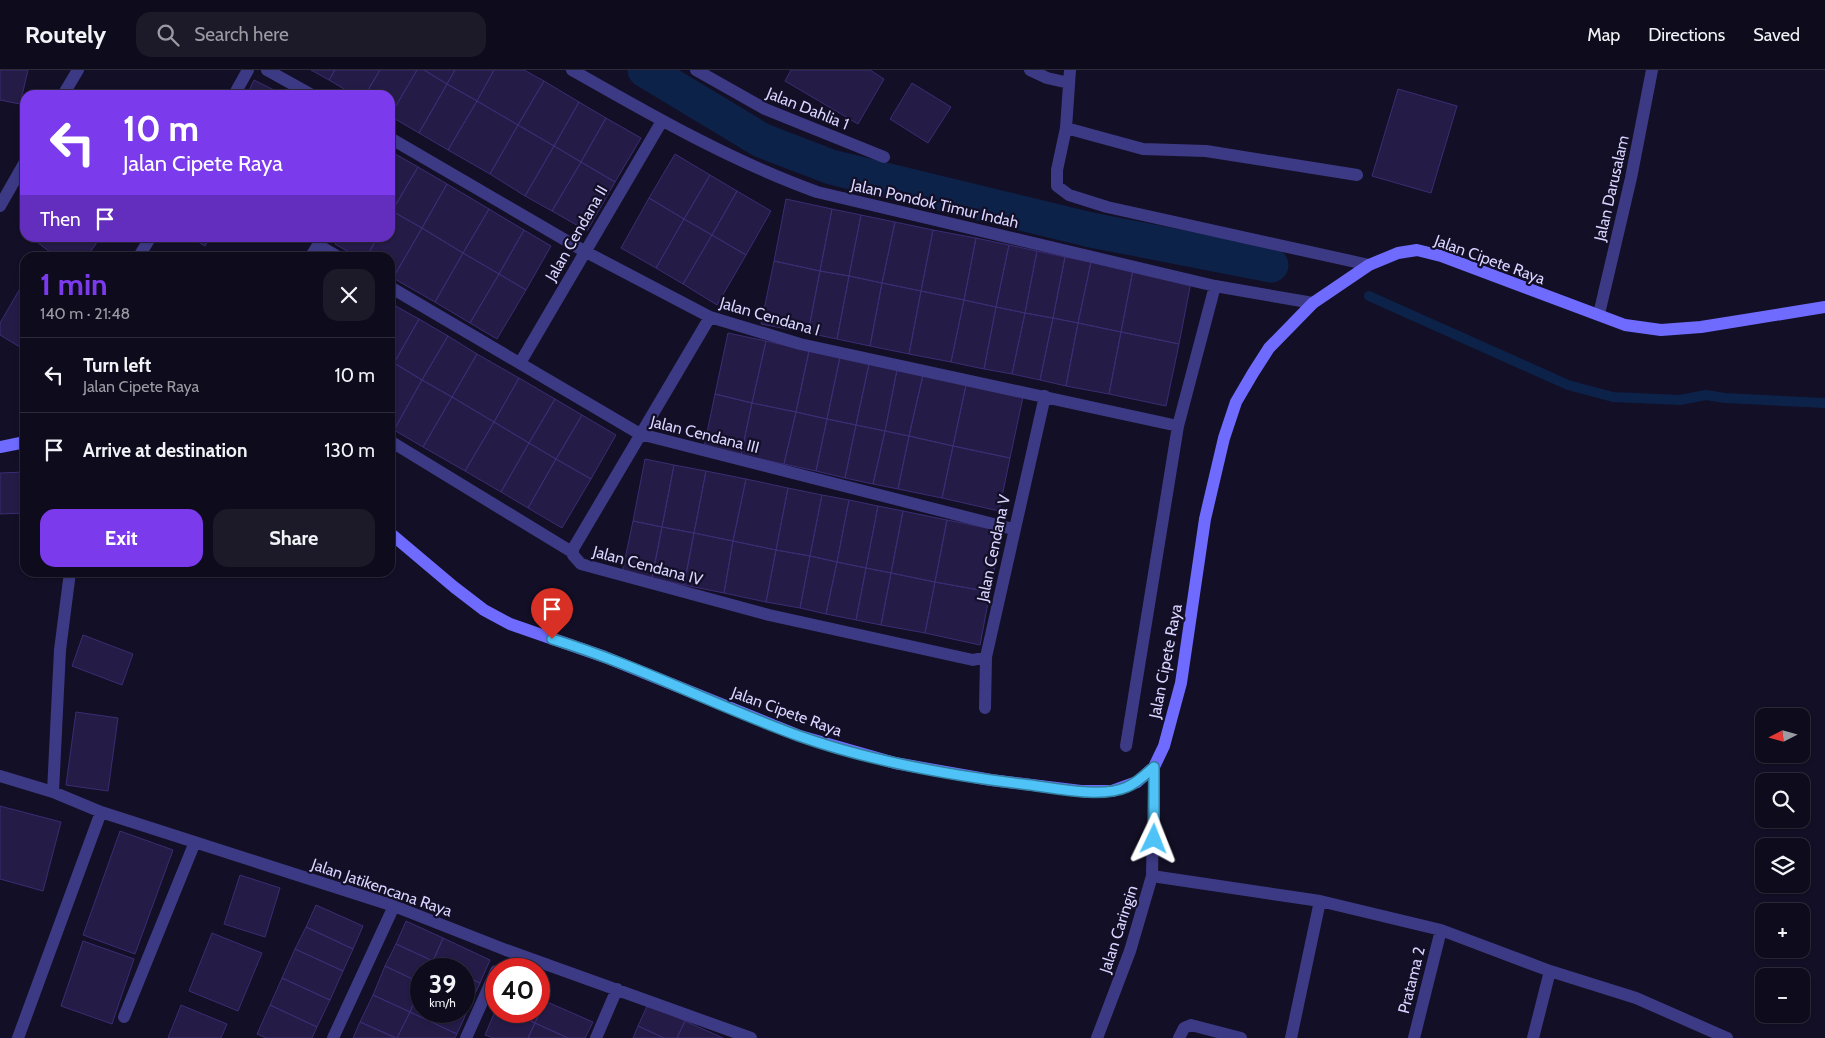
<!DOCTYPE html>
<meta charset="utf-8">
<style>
:root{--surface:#0e0b1c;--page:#1c1929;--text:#f1f3f6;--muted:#9b9ba3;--line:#2e2b3b;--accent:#7c3aed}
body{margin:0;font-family:Cabin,sans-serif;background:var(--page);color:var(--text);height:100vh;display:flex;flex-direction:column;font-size:19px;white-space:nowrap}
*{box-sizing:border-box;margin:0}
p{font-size:16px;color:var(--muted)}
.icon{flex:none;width:28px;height:28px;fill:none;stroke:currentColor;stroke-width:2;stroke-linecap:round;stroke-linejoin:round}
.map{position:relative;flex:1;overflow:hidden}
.drawer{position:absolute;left:20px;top:182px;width:375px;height:325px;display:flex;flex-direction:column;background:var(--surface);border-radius:15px;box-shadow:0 1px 4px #0004,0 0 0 1px var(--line)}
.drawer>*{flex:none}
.hud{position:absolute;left:20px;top:20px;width:375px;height:152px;border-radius:15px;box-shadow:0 1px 4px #0004,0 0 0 1px var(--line);background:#7c3aed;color:#fff;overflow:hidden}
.needle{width:32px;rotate:264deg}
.fabs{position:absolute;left:1755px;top:638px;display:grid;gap:10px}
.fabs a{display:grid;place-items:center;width:55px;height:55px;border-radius:10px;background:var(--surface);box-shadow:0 1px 4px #0004,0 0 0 1px var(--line);font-size:25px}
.speed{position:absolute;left:410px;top:888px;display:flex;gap:10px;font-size:25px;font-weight:700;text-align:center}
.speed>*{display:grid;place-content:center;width:65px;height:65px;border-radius:50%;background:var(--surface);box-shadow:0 1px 4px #0004,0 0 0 1px var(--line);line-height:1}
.speed small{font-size:12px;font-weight:400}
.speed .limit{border:8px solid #d22;background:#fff;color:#111}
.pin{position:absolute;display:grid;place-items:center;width:42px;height:42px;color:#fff;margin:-51px -21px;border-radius:50% 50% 50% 0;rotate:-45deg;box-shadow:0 0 5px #0007}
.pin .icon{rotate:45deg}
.me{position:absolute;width:55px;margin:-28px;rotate:2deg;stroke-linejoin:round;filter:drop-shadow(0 0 4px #0008)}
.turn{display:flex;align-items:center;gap:18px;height:105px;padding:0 20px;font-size:22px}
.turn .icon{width:65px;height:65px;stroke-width:2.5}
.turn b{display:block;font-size:35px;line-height:42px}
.then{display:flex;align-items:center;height:48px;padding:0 20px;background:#0003;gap:10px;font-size:19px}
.round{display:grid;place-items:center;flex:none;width:52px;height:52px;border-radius:15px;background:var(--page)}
.headline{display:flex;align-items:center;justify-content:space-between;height:85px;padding:0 20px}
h1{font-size:30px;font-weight:700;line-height:38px;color:var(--accent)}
.button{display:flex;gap:10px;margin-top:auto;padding:10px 20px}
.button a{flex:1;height:58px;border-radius:15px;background:var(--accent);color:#fff;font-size:20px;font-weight:700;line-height:58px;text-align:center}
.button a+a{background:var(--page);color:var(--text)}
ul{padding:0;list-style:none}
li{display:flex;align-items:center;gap:15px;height:75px;padding:0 20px;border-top:1px solid var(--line)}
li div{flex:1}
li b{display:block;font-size:19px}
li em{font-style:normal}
header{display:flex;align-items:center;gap:30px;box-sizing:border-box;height:70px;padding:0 25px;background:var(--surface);border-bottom:1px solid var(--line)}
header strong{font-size:24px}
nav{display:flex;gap:28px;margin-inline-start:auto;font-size:18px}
.search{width:350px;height:45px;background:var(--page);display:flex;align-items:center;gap:12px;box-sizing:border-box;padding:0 18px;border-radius:15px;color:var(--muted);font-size:19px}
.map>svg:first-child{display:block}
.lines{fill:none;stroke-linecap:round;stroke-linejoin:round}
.stream{stroke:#0c2248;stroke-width:10}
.canal{stroke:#0c2248;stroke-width:35}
.building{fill:#241b47;stroke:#3b2d73}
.minor{stroke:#3d3a85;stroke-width:12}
.tertiary{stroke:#3d3a85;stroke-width:12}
.secondary{stroke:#6f6bff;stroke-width:12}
.route-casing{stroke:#337fa1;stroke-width:12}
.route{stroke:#4fc3f7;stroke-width:9}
.labels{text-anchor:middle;stroke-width:4.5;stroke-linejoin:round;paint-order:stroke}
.street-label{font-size:16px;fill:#d9d4ff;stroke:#130f26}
</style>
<header>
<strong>Routely</strong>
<div class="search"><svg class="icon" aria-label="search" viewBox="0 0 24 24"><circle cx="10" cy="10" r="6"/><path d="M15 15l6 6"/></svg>Search here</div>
<nav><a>Map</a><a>Directions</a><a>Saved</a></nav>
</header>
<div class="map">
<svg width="1825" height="968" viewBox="0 0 1825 968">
<rect width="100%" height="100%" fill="#130f26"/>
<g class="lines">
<path class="stream" d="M 1369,226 L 1568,315 L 1613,327 L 1680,330 L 1706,325 L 1725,328 L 1825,333"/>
<path class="canal" d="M 645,0 L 761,70 L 831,97 L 1091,160 L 1271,195"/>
</g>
<path class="building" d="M 0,0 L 28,0 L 20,34 L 0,30 Z
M 311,0 L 335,0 L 329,10 Z
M 335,0 L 380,0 L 365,25 L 354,25 L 329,10 Z
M 380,0 L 417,0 L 390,46 L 390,25 L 365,25 Z
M 417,0 L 424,0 L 447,14 L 419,63 L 390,46 Z
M 424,0 L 455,0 L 447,14 Z
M 455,0 L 494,0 L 477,31 L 447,14 Z
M 494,0 L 524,0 L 544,11 L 518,55 L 477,31 Z
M 791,0 L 870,0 L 884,9 L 858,54 L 785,11 Z
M 254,10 L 284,25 L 247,25 Z
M 544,11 L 579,32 L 554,76 L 518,55 Z
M 912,13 L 951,37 L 928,73 L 890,49 Z
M 447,14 L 477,31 L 448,80 L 419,63 Z
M 1398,19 L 1457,36 L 1431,123 L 1372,106 Z
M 477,31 L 518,55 L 490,104 L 448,80 Z
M 579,32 L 606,48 L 581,92 L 554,76 Z
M 606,48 L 641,68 L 615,112 L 581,92 Z
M 518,55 L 554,76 L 525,126 L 490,104 Z
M 554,76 L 581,92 L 552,141 L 525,126 Z
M 390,81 L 418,97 L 392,141 L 390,140 Z
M 675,84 L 710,105 L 684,149 L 649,128 Z
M 581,92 L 615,112 L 587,161 L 552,141 Z
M 418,97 L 447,114 L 422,158 L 392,141 Z
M 710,105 L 737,121 L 712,165 L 684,149 Z
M 447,114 L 489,139 L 463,183 L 422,158 Z
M 737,121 L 771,141 L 746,185 L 712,165 Z
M 649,128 L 684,149 L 656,198 L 621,178 Z
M 786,129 L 832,139 L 820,201 L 774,191 Z
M 489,139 L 524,160 L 499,204 L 463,183 Z
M 832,139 L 861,145 L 849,206 L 820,201 Z
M 392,141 L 422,158 L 393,208 L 390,206 L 390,188 L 366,188 L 377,168 L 390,168 L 390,145 Z
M 861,145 L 895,152 L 882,213 L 849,206 Z
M 684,149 L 712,165 L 683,214 L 656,198 Z
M 895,152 L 933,160 L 921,221 L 882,213 Z
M 422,158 L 463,183 L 435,232 L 393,208 Z
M 524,160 L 551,176 L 526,220 L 499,204 Z
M 933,160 L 976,168 L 964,230 L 921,221 Z
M 712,165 L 746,185 L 717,235 L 683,214 Z
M 40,168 L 100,168 L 86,188 L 58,188 L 37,172 Z
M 192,168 L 210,168 L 205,176 Z
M 339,168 L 377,168 L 366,188 L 359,188 L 335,174 Z
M 976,168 L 1009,175 L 996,237 L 964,230 Z
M 1009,175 L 1037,181 L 1025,243 L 996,237 Z
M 1037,181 L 1065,187 L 1053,248 L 1025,243 Z
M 463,183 L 499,204 L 470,253 L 435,232 Z
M 1065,187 L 1091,192 L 1078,253 L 1053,248 Z
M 774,191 L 820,201 L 808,263 L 761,254 Z
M 1091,192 L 1133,200 L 1121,262 L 1078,253 Z
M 1133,200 L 1191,212 L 1179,274 L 1121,262 Z
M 820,201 L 849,206 L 837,269 L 808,263 Z
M 499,204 L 526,220 L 497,269 L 470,253 Z
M 849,206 L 882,213 L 870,276 L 837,269 Z
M 25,210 L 25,280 L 0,265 L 0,253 Z
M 882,213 L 921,221 L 909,284 L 870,276 Z
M 921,221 L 964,230 L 951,292 L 909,284 Z
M 964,230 L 996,237 L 984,299 L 951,292 Z
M 392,234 L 419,249 L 394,293 L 390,291 Z
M 996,237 L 1025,243 L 1012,304 L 984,299 Z
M 1025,243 L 1053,248 L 1040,310 L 1012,304 Z
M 1053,248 L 1078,253 L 1066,316 L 1040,310 Z
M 419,249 L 448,266 L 422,310 L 394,293 Z
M 1078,253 L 1121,262 L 1109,324 L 1066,316 Z
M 1121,262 L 1179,274 L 1166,336 L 1109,324 Z
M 728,263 L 766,271 L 752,333 L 715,324 Z
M 448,266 L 477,284 L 452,327 L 422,310 Z
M 766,271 L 809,281 L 796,342 L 752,333 Z
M 809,281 L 840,287 L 827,349 L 796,342 Z
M 477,284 L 519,308 L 494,352 L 452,327 Z
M 840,287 L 869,294 L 856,355 L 827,349 Z
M 394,293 L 422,310 L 394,360 L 390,358 L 390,300 Z
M 869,294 L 897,300 L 885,361 L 856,355 Z
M 897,300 L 923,305 L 909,366 L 885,361 Z
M 923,305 L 966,315 L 953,376 L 909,366 Z
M 519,308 L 555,329 L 529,373 L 494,352 Z
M 422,310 L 452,327 L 423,377 L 394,360 Z
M 966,315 L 1023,327 L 1010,388 L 953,376 Z
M 715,324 L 752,333 L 741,385 L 704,377 Z
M 452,327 L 494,352 L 465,401 L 423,377 Z
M 555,329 L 582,345 L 556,389 L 529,373 Z
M 752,333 L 796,342 L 784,394 L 741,385 Z
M 796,342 L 827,349 L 816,401 L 784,394 Z
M 582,345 L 616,365 L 591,409 L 556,389 Z
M 827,349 L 856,355 L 845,408 L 816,401 Z
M 494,352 L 529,373 L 501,422 L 465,401 Z
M 856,355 L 885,361 L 873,414 L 845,408 Z
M 885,361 L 909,366 L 898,419 L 873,414 Z
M 909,366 L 953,376 L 942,428 L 898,419 Z
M 529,373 L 556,389 L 528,438 L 501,422 Z
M 953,376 L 1010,388 L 999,441 L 942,428 Z
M 556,389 L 591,409 L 562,458 L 528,438 Z
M 645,389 L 674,395 L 662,457 L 633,451 Z
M 674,395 L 706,401 L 694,463 L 662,457 Z
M 706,401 L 746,409 L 733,471 L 694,463 Z
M 25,402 L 25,443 L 0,444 L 0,403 Z
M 746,409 L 788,418 L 776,480 L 733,471 Z
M 788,418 L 822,425 L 810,486 L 776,480 Z
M 822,425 L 849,430 L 837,492 L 810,486 Z
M 849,430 L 878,436 L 866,498 L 837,492 Z
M 878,436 L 903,441 L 891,503 L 866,498 Z
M 903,441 L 947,450 L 935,512 L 891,503 Z
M 947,450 L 1002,461 L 990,522 L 935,512 Z
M 633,451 L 662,457 L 652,508 L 622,503 Z
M 662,457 L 694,463 L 684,515 L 652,508 Z
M 694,463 L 733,471 L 724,523 L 684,515 Z
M 733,471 L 776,480 L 766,532 L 724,523 Z
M 776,480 L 810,486 L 800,538 L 766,532 Z
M 810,486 L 837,492 L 826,544 L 800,538 Z
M 837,492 L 866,498 L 856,550 L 826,544 Z
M 866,498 L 891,503 L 881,555 L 856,550 Z
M 891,503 L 935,512 L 925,563 L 881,555 Z
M 935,512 L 990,522 L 980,575 L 925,563 Z
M 83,565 L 133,584 L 122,615 L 72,596 Z
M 76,642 L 118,648 L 108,721 L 66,715 Z
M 0,736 L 61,752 L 43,821 L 0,809 Z
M 120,761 L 173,780 L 135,884 L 83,865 Z
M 240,805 L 280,818 L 265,867 L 224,854 Z
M 316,835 L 363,856 L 353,879 L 306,857 Z
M 406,851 L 443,868 L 433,891 L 396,874 Z
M 306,857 L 353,879 L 343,901 L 295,879 Z
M 212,863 L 262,883 L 238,941 L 189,921 Z
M 443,868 L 490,890 L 480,913 L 464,905 L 464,899 L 450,899 L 433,891 Z
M 83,871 L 134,889 L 112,954 L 61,936 Z
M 396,874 L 433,891 L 429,899 L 421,899 L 421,913 L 385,896 Z
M 295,879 L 343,901 L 330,930 L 282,908 Z
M 433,891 L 450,899 L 429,899 Z
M 385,896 L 421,913 L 410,942 L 373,925 Z
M 464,905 L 480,913 L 470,935 L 464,932 Z
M 282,908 L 330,930 L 317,957 L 270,935 Z
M 421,916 L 421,941 L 464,941 L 464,932 L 470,935 L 457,964 L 410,942 Z
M 373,925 L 410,942 L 397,968 L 360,952 Z
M 539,928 L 545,931 L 535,953 L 510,941 L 539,941 Z
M 545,931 L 593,952 L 585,968 L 568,968 L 535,953 Z
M 648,934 L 685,951 L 677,968 L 664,968 L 638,956 Z
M 181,935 L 227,954 L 221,968 L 168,968 Z
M 270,935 L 317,957 L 312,968 L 266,968 L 257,964 Z
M 496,939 L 496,941 L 510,941 L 535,953 L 528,968 L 493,968 L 485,965 Z
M 410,942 L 457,964 L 455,968 L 397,968 Z
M 685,951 L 723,968 L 677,968 Z
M 360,952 L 395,968 L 353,968 Z
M 535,953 L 568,968 L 528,968 Z
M 638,956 L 664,968 L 633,968 Z"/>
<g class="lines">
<path class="minor" d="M 267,0 L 312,25
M 572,0 C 651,45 731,91 817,122 L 1215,216 L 1313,233
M 696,0 L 765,39 L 884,87
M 1030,0 L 1047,8 L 1069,13
M 1070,0 L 1066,58 L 1057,100 L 1057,116 L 1069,125 L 1107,137 L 1369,195
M 63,25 L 78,0
M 234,25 L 248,0
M 1066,58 L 1143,79 L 1206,81 L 1357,105
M 390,68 L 584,181 L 710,247 L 800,274 L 1178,356
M 0,136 L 25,92
M 138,188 L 150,168
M 310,188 L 318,175 L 340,188
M 390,217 L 640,364 L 1013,459
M 1599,244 L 1631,108 L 1652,0
M 710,247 L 573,479 L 573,485 L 581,494 L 769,545 L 973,590 L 986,587
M 520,293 L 662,51
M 390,371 L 572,482
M 985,638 L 986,587 L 1045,326
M 1126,676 L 1178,356 L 1215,216
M 0,706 L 53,722 L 101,742 L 394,836 L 506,880 L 751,968
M 53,722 L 60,580 L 70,502
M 1152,806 L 1320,831 L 1441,860 L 1550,901 L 1636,928 L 1727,968
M 124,947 L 195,772
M 18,968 L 101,742
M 333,968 L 394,836
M 466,968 L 496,901
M 596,968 L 617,919
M 1179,968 L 1184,958 L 1191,955 L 1241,968
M 1291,968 L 1320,831
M 1414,968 L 1441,860
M 1533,968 L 1550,901"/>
<path class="tertiary" d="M 1097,968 L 1130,881 L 1152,806 L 1154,697"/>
<path class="secondary" d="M 0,377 L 25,372
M 390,463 L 454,517 L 484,540 L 510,554 L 605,587 L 800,666 L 895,693 L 991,710 L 1081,721 L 1112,721 L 1137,712 L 1154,697 L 1164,676 L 1181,613 L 1205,449 L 1224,368 L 1236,332 L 1253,303 L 1269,278 L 1313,233 L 1369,195 L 1398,183 L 1417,180 L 1441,186 L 1625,255 L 1661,260 L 1701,257 L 1825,237"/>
</g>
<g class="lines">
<g class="route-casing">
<path id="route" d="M 552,569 C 637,595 716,636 799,666 C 870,691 947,705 1022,714 C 1051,717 1100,729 1127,717 C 1137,713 1146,704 1154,697 L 1154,769"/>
</g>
<use href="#route" class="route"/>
</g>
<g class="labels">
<g class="street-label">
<text transform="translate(808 38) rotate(22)" y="6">Jalan Dahlia 1</text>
<text transform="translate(1611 118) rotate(-77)" y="6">Jalan Darusalam</text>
<text transform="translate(935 133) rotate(13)" y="6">Jalan Pondok Timur Indah</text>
<text transform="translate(576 163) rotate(-60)" y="6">Jalan Cendana II</text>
<text transform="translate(1490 189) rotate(20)" y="6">Jalan Cipete Raya</text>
<text transform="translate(770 246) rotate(16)" y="6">Jalan Cendana I</text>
<text transform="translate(705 364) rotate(14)" y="6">Jalan Cendana III</text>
<text transform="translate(993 478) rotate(-78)" y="6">Jalan Cendana V</text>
<text transform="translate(648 495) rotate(15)" y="6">Jalan Cendana IV</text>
<text transform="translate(1165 591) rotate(-79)" y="6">Jalan Cipete Raya</text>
<text transform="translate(787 641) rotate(20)" y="6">Jalan Cipete Raya</text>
<text transform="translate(382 817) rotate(19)" y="6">Jalan Jatikencana Raya</text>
<text transform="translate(1118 859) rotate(-72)" y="6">Jalan Caringin</text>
<text transform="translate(1411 910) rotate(-76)" y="6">Pratama 2</text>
</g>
</g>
</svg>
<div class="fabs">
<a><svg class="needle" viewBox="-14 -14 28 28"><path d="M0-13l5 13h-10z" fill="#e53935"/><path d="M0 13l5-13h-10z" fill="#9b9ba3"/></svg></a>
<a><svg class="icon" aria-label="search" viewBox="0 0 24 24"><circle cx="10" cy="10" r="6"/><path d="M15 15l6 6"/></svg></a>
<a><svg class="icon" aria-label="layers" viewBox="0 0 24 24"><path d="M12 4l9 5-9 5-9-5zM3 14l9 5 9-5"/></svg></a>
<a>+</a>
<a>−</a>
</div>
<div class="speed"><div>39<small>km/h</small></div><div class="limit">40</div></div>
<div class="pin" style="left:552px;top:569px;background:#d93025"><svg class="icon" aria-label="arrive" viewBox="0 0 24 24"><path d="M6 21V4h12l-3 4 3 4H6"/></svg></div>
<svg class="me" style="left:1154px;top:769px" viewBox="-20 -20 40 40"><path d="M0-17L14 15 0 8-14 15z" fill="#4fc3f7" stroke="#fff" stroke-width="4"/></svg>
<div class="hud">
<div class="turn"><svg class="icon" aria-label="left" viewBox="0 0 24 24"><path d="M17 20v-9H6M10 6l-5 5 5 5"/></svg><div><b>10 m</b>Jalan Cipete Raya</div></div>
<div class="then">Then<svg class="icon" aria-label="arrive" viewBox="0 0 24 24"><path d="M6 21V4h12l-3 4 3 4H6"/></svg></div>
</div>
<section class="drawer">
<div class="headline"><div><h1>1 min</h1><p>140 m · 21:48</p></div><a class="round"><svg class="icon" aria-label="close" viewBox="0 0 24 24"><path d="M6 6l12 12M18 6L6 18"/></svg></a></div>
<ul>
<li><svg class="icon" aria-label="left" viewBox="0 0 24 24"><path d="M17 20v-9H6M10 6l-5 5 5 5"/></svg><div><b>Turn left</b><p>Jalan Cipete Raya</p></div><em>10 m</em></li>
<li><svg class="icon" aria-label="arrive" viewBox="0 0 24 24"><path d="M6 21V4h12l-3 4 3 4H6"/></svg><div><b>Arrive at destination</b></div><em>130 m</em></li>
</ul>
<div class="button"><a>Exit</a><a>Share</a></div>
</section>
</div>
